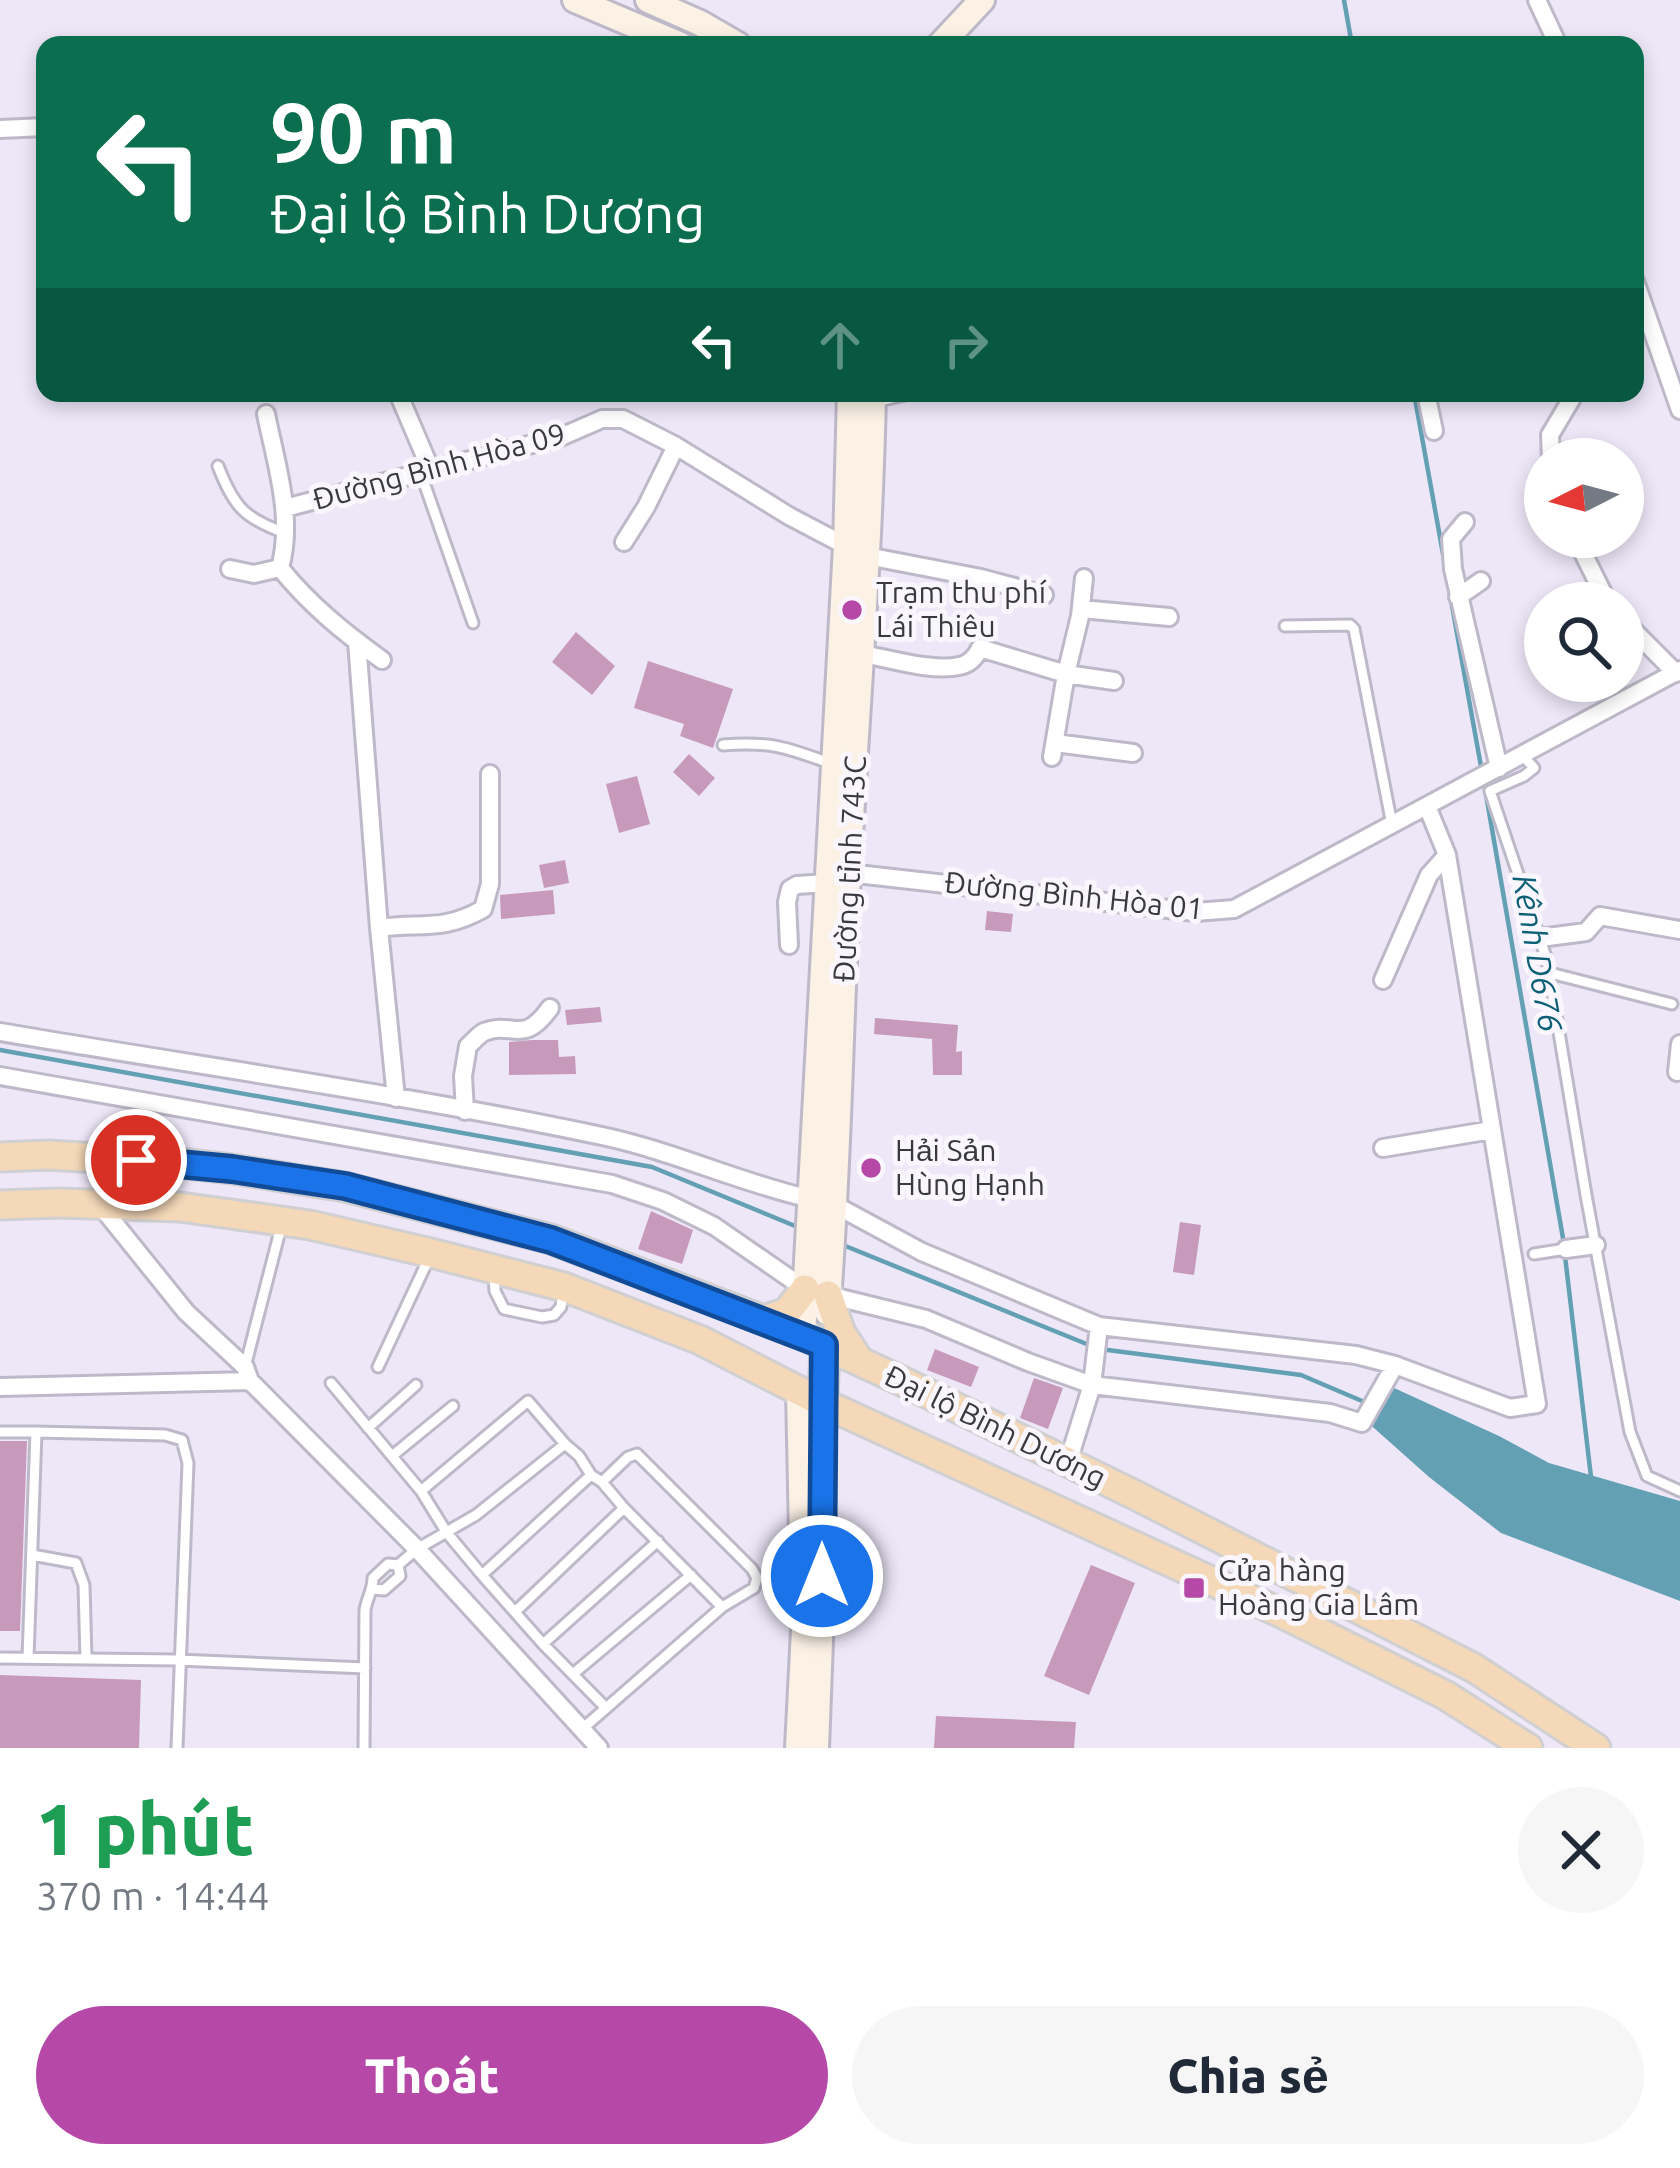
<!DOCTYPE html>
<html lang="vi">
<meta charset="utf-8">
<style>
:root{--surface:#fff;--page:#f6f6f7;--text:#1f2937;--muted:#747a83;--accent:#b649a7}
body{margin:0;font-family:Ubuntu,sans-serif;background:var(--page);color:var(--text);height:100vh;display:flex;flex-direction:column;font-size:45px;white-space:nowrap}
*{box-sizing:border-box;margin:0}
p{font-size:39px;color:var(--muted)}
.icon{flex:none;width:66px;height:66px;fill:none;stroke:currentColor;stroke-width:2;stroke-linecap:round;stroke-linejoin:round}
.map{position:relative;height:1748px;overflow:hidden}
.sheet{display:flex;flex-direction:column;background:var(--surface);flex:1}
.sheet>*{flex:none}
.guide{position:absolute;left:36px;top:36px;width:1608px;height:366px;border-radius:24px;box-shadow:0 6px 18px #0003;background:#0b6e4f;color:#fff;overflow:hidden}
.needle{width:78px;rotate:264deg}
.fabs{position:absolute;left:1524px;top:438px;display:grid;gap:24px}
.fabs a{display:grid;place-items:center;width:120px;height:120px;border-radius:50%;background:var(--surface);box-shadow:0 6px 18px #0003;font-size:60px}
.pin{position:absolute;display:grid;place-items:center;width:102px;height:102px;color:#fff;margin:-51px;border:6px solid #fff;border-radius:50%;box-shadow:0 3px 12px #0007}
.me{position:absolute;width:132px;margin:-66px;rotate:0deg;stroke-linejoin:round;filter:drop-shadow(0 0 9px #0008)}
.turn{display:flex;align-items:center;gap:42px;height:252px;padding:0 36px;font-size:54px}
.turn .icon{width:156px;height:156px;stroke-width:2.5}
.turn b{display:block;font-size:84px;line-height:102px}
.lanes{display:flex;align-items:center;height:114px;padding:0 36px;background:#0003;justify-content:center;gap:60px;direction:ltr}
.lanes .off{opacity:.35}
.round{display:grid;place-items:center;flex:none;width:126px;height:126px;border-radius:63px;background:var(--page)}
.summary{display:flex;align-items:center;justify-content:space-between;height:204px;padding:0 36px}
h1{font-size:72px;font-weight:800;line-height:90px;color:#1e9e55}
.cta{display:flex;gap:24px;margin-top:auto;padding:24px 36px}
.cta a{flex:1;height:138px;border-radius:72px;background:var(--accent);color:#fff;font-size:48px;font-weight:800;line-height:138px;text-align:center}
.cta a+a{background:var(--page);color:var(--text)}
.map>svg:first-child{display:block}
.water{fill:#63a0b4}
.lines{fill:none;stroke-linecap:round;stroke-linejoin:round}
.stream{stroke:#63a0b4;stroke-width:4.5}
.building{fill:#c79abc}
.service-casing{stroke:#beb9c9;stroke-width:15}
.minor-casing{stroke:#beb9c9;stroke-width:22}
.secondary-casing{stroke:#beb9c9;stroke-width:30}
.trunk-casing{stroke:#d0cfd1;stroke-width:33}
.service{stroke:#fff;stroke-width:9}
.minor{stroke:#fff;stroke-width:16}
.secondary{stroke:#fbf1e5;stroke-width:24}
.trunk{stroke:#f4d8b8;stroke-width:27}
.route-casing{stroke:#114b97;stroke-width:30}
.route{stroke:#1a73e8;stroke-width:21}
.poi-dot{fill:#b649a7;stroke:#f9f7fd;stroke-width:4.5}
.labels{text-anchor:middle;stroke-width:10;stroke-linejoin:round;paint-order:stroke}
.street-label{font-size:30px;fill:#3b3940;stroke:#f9f7fd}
.poi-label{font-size:30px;fill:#3b3940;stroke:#f9f7fd;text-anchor:start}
.water-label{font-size:33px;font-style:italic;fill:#0d5f75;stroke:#f9f7fd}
</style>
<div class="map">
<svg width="1680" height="1748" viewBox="0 0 1680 1748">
<rect width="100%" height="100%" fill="#ede7f8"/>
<path class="water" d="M 1381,1382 L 1499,1436 L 1549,1463 L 1680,1501 L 1680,1601 L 1501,1533 L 1429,1477 L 1365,1420 Z"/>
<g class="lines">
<path class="stream" d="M 1344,0 L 1352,45
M 1414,393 L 1445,565
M 1451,600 L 1482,772
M 1484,783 L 1564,1244
M 0,1050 L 652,1167 L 800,1228
M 838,1243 L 1089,1345
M 1565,1256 L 1591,1477
M 1100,1349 L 1301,1375 L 1369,1404"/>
</g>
<path class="building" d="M 576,632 L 615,666 L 592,695 L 552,662 Z
M 648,661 L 733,689 L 713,748 L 680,736 L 684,724 L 634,708 Z
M 689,754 L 715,778 L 699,796 L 673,772 Z
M 637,776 L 650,824 L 619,833 L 606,784 Z
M 565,860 L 569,883 L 544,888 L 539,865 Z
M 553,890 L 555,914 L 501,919 L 500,895 Z
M 987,911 L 1013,914 L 1011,932 L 985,930 Z
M 600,1007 L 602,1022 L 567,1025 L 565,1010 Z
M 875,1018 L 958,1025 L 956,1052 L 962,1051 L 962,1075 L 933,1075 L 932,1039 L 874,1034 Z
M 532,1040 L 558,1040 L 559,1057 L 575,1056 L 576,1074 L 509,1075 L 509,1042 Z
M 651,1211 L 693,1230 L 682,1264 L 638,1249 Z
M 1180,1222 L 1201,1225 L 1194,1275 L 1173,1272 Z
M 935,1349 L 979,1367 L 971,1387 L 927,1370 Z
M 1034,1378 L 1063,1388 L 1048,1429 L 1020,1418 Z
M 0,1441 L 27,1441 L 20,1631 L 0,1631 Z
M 1091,1565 L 1135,1583 L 1089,1695 L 1044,1676 Z
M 0,1675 L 141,1680 L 139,1748 L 0,1748 Z
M 936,1716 L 1076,1722 L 1074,1748 L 934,1748 Z"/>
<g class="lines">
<g class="service-casing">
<path id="service" d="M 878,401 L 914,393
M 218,466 C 234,507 244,518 285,533
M 420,471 L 473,623
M 1285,626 L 1350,625 L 1354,629 L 1392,825
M 723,745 C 772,741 788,748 832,764
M 1522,755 L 1534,768 L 1524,776 L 1490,791 L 1547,960 L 1586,1195 L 1630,1432 L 1647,1476 L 1680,1491
M 1550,973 L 1672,1004
M 1534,1254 L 1566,1249
M 494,1273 L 495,1291 L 504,1309 L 542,1317 L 554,1315 L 561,1307 L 563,1293
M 245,1367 L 281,1227
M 378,1367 L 429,1258
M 331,1383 L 421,1491 L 447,1533 L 482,1575 L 543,1644 L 606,1708
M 368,1428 L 416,1385
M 0,1432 L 36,1432 L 28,1658
M 36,1432 L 165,1435 L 182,1440 L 188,1463 L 177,1748
M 565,1444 L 579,1456 L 591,1475 L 602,1482 L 624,1508 L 722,1607 L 581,1730
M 392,1456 L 453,1406
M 602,1482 L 628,1457 L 637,1454 L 752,1569 L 757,1578 L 754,1588 L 722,1607
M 32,1555 L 76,1563 L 84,1585 L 86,1659
M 482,1575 L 591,1475
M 373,1589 L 384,1590 L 400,1576 L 398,1565
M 516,1611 L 624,1508
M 543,1644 L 658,1541
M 0,1658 L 178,1660 L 365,1668
M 573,1674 L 691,1575
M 364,1748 L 365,1610 C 367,1598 373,1590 373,1578 L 388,1564 L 398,1565 L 417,1549 L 476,1515 L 565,1444 L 528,1401 L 421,1491"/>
</g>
<g class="minor-casing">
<path id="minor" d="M 1537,0 L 1558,45
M 0,129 L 45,127
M 1635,281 L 1680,410
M 398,393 L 430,468
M 1426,393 L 1434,431
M 266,414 C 276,464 294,517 280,568 C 310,605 343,632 382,660
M 1551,459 L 1550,435 L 1575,393
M 285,508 L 563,436 L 602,419 L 623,419 L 676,446 L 789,516 L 846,546
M 1465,522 L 1451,539 L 1453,569 L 1499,768
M 1575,537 L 1608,603
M 624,542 L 646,507 L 676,446
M 867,556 L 981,578 L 1044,595
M 230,569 L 254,574 L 280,568
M 1458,597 L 1481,581
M 1081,609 L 1169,617
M 1623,620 L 1676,673
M 357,642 L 379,928
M 863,654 C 890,659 933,672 959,666 C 970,664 976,657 980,648 L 1066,674 L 1080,616 L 1084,578
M 1055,743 L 1133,753
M 1052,757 L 1066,674 L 1114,681
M 848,873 L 1195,912 L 1234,909 L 1680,670
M 1540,938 L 1586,932 L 1600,916 L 1680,930
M 789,945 L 787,902 L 790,889 L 797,885 L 827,883
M 1383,980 L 1429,875 L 1447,855
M 0,1032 C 200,1066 403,1094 602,1136 C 673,1151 740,1183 811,1199
M 1677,1072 L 1680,1044
M 0,1076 L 612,1184 L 663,1201 L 714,1226 L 805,1289
M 396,1098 L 379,928 C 422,922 442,932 483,909 L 490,884 L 490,774
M 465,1111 L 463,1076 L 468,1046 C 473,1042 478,1035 484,1032 C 513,1020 522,1047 550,1008
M 1383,1148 L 1492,1130
M 99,1204 L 186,1312 L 245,1367 L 250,1381 L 417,1549 L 599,1748
M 835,1205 L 922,1252 L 1099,1326 L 1356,1355 L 1395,1365 L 1510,1408 L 1537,1404 L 1447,855 L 1427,806
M 1566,1249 L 1596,1245
M 828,1295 L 926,1319 L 1028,1362 L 1092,1385 L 1330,1413 L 1362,1423 L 1395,1365
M 0,1387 L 250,1381
M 1068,1462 L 1092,1385 L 1099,1326"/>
</g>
<g class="secondary-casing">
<path id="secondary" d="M 575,0 L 681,45
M 648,0 L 700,23 L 738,45
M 940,45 L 982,0
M 827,1312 C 839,1167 840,1021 848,875 C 856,714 870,554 873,393
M 803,1335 L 846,546 L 850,393
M 798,1748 L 804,1630 L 799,1391
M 816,1748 L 821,1614 L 823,1403"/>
</g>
<g class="trunk-casing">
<path id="trunk" d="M 0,1157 L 49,1155 L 180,1163 L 232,1169 L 345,1187 L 551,1239 L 803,1335 L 906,1383 L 1135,1495 L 1474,1668 L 1596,1748
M 0,1205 L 59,1203 L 180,1207 L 310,1225 L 431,1253 L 564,1287 L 700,1340 L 823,1403 L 1279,1612 L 1445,1695 L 1528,1748
M 828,1295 L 841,1333 L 858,1359
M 764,1320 L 787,1312 L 805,1289
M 823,1403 L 825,1345"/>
</g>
<use href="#service" class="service"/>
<use href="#minor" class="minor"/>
<use href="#secondary" class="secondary"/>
<use href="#trunk" class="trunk"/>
</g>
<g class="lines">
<g class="route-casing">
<path id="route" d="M 136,1160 L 232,1169 L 345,1186 L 551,1240 L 824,1345 L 822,1576"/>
</g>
<use href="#route" class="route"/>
</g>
<g class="poi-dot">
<circle cx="852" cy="610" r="12"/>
<circle cx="871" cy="1168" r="12"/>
<rect x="1182" y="1576" width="24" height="24" rx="6"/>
</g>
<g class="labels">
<g class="street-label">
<text transform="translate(439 467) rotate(-15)" y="10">Đường Bình Hòa 09</text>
<text transform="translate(850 869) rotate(-87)" y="10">Đường tỉnh 743C</text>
<text transform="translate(1074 896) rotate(6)" y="10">Đường Bình Hòa 01</text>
<text transform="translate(995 1427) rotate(26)" y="10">Đại lộ Bình Dương</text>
</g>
<g class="poi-label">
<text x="876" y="603">Trạm thu phí<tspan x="876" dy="34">Lái Thiêu</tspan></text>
<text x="895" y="1161">Hải Sản<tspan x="895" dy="34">Hùng Hạnh</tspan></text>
<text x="1218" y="1581">Cửa hàng<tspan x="1218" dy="34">Hoàng Gia Lâm</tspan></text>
</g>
<g class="water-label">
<text transform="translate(1538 953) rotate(80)" y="12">Kênh D676</text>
</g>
</g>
</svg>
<div class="fabs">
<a><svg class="needle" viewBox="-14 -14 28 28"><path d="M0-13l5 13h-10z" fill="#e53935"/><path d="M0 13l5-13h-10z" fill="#747a83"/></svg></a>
<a><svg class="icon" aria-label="search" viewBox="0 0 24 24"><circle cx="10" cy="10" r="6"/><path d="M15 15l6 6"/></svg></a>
</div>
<div class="pin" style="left:136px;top:1160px;background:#d93025"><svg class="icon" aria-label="arrive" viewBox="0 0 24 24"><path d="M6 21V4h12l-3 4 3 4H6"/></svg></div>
<svg class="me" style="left:822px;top:1576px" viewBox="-20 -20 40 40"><circle r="17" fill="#1a73e8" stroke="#fff" stroke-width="3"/><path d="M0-11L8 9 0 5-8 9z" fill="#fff"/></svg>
<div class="guide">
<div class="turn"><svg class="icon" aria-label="left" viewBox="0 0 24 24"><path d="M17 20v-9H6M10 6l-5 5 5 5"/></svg><div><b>90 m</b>Đại lộ Bình Dương</div></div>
<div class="lanes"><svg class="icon" aria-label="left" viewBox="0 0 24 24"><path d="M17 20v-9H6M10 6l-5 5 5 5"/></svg><svg class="icon off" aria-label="ahead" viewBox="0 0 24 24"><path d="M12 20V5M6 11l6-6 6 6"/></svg><svg class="icon off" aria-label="right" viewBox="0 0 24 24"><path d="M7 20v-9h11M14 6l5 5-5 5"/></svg></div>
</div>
</div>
<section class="sheet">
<div class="summary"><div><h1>1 phút</h1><p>370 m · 14:44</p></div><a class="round"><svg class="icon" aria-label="close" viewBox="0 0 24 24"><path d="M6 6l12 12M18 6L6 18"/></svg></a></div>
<div class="cta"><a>Thoát</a><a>Chia sẻ</a></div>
</section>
